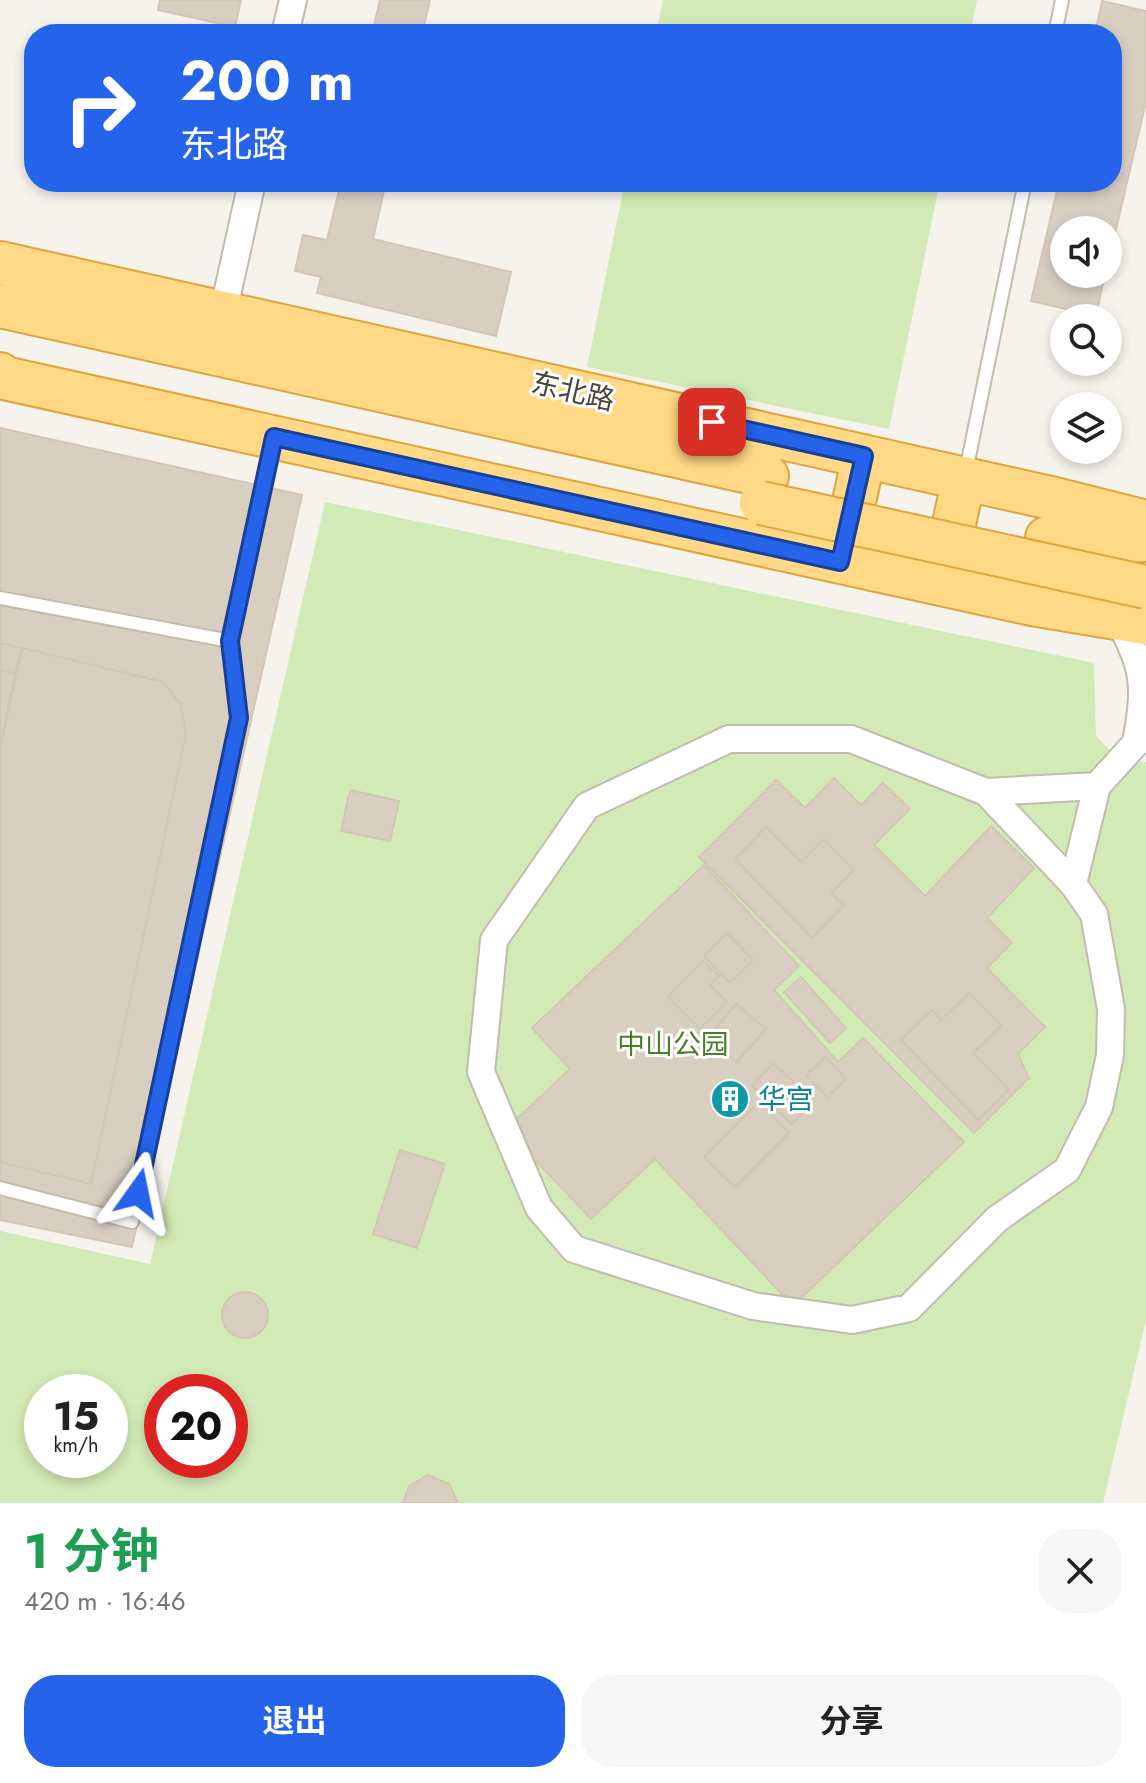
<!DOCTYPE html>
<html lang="zh">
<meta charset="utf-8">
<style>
:root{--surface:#fff;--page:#f6f6f6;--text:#222;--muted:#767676;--accent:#2563eb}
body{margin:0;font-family:Jost,"Noto Sans SC",sans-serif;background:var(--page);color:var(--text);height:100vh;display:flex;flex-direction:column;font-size:30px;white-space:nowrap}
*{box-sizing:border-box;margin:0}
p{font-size:26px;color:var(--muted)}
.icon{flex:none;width:44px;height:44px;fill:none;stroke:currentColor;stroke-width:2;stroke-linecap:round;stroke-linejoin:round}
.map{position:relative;height:1503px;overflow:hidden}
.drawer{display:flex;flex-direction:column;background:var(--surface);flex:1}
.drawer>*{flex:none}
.top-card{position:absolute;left:24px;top:24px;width:1098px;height:168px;border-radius:32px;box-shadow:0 4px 12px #0003;background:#2563eb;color:#fff;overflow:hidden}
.fabs{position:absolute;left:1050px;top:216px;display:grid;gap:16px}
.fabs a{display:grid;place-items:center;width:72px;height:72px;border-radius:50%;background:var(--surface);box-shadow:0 4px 12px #0003;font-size:40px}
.speed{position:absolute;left:24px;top:1374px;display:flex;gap:16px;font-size:40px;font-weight:700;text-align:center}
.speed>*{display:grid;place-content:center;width:104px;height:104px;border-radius:50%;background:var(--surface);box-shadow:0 4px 12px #0003;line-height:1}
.speed small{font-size:20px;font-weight:400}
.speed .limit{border:12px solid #d22;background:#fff;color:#111}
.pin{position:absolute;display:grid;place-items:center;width:68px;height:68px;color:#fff;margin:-34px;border-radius:16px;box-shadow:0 4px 12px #0006}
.me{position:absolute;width:88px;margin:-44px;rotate:12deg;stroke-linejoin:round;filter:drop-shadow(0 0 6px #0008)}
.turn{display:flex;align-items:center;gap:28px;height:168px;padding:0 24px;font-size:36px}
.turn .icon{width:104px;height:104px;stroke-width:2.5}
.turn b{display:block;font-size:56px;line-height:68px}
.round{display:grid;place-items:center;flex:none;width:84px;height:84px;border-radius:32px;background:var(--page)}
.summary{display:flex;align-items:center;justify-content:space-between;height:136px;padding:0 24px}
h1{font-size:48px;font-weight:700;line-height:60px;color:#1e9e55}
.primary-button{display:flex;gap:16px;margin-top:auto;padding:16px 24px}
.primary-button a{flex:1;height:92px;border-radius:32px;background:var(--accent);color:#fff;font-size:32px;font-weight:700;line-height:92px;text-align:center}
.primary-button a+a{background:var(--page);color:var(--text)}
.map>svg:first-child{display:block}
.green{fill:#d2eab5;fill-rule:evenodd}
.building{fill:#d8cfc1;stroke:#d3c7b4;stroke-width:2}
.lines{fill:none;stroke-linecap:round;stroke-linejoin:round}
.service-casing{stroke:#c2bbae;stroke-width:16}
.minor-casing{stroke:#c2bbae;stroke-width:30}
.trunk-casing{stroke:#e0a43c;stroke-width:46}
.service{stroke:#fff;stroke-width:12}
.minor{stroke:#fff;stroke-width:26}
.trunk{stroke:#ffd985;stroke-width:42}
.trunk-bridge-casing{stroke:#e0a43c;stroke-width:46;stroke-linecap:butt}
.trunk-bridge{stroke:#ffd985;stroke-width:42}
.route-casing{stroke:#184099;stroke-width:20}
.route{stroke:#2563eb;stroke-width:14}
.labels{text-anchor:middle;stroke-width:6;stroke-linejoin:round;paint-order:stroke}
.street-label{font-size:28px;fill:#4b4439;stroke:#fff}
.park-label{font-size:28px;fill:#4a7f2a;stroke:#fff}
.culture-label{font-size:28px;fill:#0d838f;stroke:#fff;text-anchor:start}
</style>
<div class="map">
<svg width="1146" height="1503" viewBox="0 0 1146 1503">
<rect width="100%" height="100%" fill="#f6f3ec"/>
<path class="green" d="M 663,0 L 977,0 L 970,34 L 656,34 Z
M 625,182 L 940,182 L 889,429 L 587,367 Z
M 325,502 L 1094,663 L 1096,736 L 1120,761 L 1146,762 L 1146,1320 L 1103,1503 L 0,1503 L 0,1231 L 150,1264 ZM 42,1392 L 110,1392 L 110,1460 L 42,1460 ZM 162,1392 L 230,1392 L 230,1460 L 162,1460 Z"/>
<path class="building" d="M 160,0 L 241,0 L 235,27 L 158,10 Z
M 380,0 L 430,0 L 422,34 L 372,34 Z
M 1102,1 L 1146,11 L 1146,102 L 1108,263 L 1108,230 L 1064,230 L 1064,274 L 1105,274 L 1096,316 L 1031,301 L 1059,182 L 1112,182 L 1112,34 L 1095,34 Z
M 341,182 L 386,182 L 373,239 L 511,272 L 496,336 L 317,293 L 321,277 L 295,271 L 303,235 L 327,240 Z
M 0,428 L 302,495 L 132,1247 L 0,1220 Z
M 0,643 L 22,648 L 15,674 L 0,670 Z
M 22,648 L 163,682 L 180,703 L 186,734 L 91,1184 L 0,1162 L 0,749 Z
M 0,670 L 15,674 L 0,749 Z
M 834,778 L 861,805 L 883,783 L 910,809 L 874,845 L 925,896 L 991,826 L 1034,868 L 987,918 L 1012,943 L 987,968 L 1045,1027 L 1018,1054 L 1029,1078 L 974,1133 L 699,857 L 776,780 L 805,808 Z
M 350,790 L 399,801 L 390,841 L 341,831 Z
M 766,827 L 801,862 L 824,839 L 854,870 L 831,893 L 844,906 L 812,938 L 735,859 Z
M 704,865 L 799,966 L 774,990 L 838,1062 L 863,1038 L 964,1142 L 793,1306 L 655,1159 L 591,1219 L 506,1129 L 570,1069 L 532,1028 Z
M 727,933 L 753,960 L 730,983 L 704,956 Z
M 703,961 L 719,976 L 710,985 L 727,1002 L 700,1029 L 668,997 Z
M 801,977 L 846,1028 L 830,1043 L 784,992 Z
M 969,993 L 1001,1026 L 973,1053 L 1009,1090 L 978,1120 L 901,1040 L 932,1010 L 941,1020 Z
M 736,1004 L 766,1029 L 737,1062 L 708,1037 Z
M 825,1057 L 846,1079 L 827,1097 L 806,1075 Z
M 773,1063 L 814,1101 L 792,1124 L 752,1086 Z
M 759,1102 L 789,1133 L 735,1187 L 704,1157 Z
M 400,1150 L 445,1164 L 417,1248 L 373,1234 Z
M222 1315a23 23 0 1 1 46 0a23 23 0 1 1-46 0Z
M 428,1475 L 449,1484 L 458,1503 L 403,1503 L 409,1486 Z"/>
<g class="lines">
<g class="service-casing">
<path id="service" d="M 1055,34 L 1062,0
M 966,471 L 1025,182
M 0,598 L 230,641
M 0,1188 L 132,1222 L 239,718 L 230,641 L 272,444"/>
</g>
<g class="minor-casing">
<path id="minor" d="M 285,34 L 293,0
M 223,313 L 252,182
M 1117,618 C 1146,668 1146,687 1136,743
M 729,739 L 851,739 L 986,792 L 1073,884 L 1094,914 L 1111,1009 L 1110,1055 L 1099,1107 L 1067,1170 L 997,1219 L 909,1308 L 852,1320 L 753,1306 L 574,1249 L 539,1208 L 481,1072 L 494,940 L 587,806 Z
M 986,792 L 1097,786 L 1136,743 L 1146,737
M 1073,884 L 1097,786"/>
</g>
<g class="trunk-casing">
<path id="trunk" d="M 0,263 L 1055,499 L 1146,522
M 0,306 L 767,476
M 0,374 L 4,378 L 941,584 L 1032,604 L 1146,623
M 1047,538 L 1116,542 L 1146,540
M 842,557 L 864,456
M 942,579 L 964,478"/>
</g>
<use href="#service" class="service"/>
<use href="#minor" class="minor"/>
<use href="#trunk" class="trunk"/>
<g class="trunk-bridge-casing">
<path id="trunk-bridge" d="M 761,503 L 1146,587"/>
</g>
<use href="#trunk-bridge" class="trunk-bridge"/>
</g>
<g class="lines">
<g class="route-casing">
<path id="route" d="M 138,1193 L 239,718 L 230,641 L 274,437 L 840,562 L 864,456 L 712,422"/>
</g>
<use href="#route" class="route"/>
</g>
<defs>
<g id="building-disc" transform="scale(2)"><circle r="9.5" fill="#0f9aa8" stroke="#fff"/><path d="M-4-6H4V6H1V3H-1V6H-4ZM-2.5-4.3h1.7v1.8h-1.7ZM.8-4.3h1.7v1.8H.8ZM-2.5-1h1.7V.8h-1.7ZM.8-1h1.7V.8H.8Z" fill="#fff"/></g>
</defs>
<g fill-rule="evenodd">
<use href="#building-disc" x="730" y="1099"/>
</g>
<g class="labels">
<g class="street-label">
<text transform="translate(573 391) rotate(13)" y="10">东北路</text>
</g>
<g class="park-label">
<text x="673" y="1054">中山公园</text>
</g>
<g class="culture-label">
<text x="758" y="1109">华宫</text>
</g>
</g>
</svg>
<div class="fabs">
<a><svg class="icon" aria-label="sound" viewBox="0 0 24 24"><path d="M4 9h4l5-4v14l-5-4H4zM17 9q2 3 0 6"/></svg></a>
<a><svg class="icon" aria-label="search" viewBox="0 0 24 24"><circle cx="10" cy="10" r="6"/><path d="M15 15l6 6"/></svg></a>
<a><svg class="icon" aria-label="layers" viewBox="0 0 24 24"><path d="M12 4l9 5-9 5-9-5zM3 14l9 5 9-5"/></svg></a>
</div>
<div class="speed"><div>15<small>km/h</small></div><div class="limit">20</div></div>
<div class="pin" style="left:712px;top:422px;background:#d93025"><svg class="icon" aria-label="arrive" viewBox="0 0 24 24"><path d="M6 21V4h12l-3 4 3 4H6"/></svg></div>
<svg class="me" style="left:138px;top:1193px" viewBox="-20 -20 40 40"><path d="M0-17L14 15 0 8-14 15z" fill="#2563eb" stroke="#fff" stroke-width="4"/></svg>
<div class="top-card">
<div class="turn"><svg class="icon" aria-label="right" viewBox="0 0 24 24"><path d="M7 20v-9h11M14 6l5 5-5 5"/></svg><div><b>200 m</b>东北路</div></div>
</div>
</div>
<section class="drawer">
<div class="summary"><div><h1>1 分钟</h1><p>420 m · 16:46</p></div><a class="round"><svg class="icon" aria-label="close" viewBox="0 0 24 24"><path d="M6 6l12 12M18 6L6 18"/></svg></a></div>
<div class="primary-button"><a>退出</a><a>分享</a></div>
</section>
